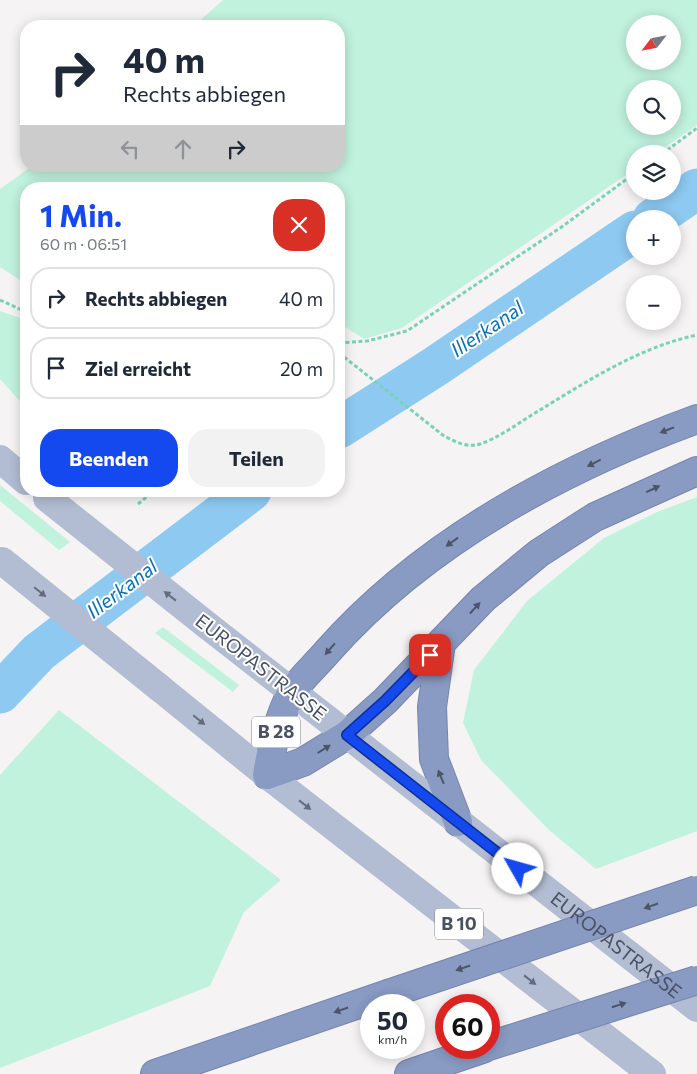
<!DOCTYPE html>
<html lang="de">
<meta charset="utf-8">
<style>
:root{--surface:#fff;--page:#f2f2f3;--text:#1f2937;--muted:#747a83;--line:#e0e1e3;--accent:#1349ef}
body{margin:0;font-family:Commissioner,sans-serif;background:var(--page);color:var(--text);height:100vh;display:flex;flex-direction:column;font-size:19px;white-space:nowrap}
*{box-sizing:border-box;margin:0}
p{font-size:16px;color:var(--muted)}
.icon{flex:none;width:28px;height:28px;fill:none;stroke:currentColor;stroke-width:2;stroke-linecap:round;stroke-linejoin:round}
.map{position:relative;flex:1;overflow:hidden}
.drawer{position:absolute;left:20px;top:182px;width:325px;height:315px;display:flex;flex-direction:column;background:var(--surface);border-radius:20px;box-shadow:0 2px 12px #0003}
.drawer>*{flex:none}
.banner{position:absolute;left:20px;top:20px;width:325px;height:152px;border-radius:20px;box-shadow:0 2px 12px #0003;background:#fff;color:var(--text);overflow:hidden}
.needle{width:32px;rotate:238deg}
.tools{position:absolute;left:626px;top:15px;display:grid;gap:10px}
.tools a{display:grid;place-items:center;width:55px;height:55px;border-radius:50%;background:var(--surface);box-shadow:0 2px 12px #0003;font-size:25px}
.speed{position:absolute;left:360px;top:994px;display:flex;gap:10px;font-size:25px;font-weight:700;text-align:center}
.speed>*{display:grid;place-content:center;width:65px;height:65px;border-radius:50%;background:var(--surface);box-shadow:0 2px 12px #0003;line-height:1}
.speed small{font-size:12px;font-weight:400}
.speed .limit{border:8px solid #d22;background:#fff;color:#111}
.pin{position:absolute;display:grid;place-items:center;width:42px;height:42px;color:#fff;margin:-21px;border-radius:10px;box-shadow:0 2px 8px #0006}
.me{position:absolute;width:55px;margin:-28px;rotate:308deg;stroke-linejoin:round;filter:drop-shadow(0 0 4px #0008)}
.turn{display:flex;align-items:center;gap:18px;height:105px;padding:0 20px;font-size:22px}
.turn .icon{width:65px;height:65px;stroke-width:2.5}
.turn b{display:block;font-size:35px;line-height:42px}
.lanes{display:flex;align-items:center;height:48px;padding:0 20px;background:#0003;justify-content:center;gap:25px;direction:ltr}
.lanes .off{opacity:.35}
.round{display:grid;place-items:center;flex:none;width:52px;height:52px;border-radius:20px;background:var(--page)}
.headline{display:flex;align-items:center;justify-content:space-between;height:85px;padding:0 20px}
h1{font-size:30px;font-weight:700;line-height:38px;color:var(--accent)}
.primary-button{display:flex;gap:10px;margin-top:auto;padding:10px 20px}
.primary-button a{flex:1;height:58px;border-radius:20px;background:var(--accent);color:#fff;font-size:20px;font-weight:700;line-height:58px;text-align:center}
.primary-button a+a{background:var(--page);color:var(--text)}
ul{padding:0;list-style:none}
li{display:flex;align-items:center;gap:15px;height:62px;margin:0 10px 8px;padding:0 10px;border:2px solid var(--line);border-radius:20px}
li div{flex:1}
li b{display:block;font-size:19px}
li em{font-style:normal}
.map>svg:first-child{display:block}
.green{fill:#c1f2de;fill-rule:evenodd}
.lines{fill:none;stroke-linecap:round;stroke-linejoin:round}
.canal{stroke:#8dc9f1;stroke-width:41}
.highway-casing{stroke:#7485af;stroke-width:30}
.path{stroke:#77d3b7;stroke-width:3;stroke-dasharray:4 2.5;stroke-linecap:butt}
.primary{stroke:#b2bcd2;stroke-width:28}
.highway{stroke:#899ac3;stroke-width:28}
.highway-bridge-casing{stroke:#7485af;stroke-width:30;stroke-linecap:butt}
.primary-bridge{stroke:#b2bcd2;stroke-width:28}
.highway-bridge{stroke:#899ac3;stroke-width:28}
.oneway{fill:#4c5567}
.oneway2{fill:#636c7e}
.route-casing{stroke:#0c2f9b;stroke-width:12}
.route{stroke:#1349ef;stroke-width:9}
.labels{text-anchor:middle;stroke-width:4;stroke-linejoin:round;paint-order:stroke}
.shield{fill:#fff;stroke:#808591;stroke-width:1}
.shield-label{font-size:18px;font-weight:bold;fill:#495162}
.street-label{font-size:19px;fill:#495162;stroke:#fff}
.water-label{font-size:20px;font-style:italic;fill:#0671b8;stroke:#fff}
</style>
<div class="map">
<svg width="697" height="1074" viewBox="0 0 697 1074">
<rect width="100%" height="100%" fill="#f5f3f3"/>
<path class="green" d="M 223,0 L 697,0 L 697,125 L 656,154 L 635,154 L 635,169 L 402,328 L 364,339 L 339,323 L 339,189 L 26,189 L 26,284 L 0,267 L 0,189 L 32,166 L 339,166 L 339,26 L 194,26 ZM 635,24 L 672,24 L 672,61 L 635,61 ZM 635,89 L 672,89 L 672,126 L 635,126 Z
M 0,311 L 26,320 L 26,408 L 0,379 Z
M 0,485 L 70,542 L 59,550 L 0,501 Z
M 697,497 L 697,831 L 596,869 L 549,830 L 481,760 L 463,723 L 474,670 L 527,601 L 604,538 L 657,512 Z
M 163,627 L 239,685 L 233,692 L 155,633 Z
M 59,710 L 281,880 L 244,912 L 210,986 L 0,1068 L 0,775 Z"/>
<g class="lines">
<path class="canal" d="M 653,219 L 697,189
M 339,428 L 436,366 L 635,231
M 0,693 L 39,652 L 251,491"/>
<g class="highway-casing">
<path id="highway" d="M 697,419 C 561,469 424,542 327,652 C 316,665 301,678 292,692 C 278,718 272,746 267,775 L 303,762 L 347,735 L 385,701 L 483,599 L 539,553 L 595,517 L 697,471
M 441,643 L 432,707 L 434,759 L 458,822
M 155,1074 L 388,994
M 409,1074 L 485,1048"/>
</g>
<path class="path" d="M 662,154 L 697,128
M 0,300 L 26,312
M 339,343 L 367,341 L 407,331 L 563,226 L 635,173
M 339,353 L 444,436 C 456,442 467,448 480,444 C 501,437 521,421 540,410 C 589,380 640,347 697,335
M 138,504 L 154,491"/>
<g class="primary">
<path d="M 0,459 L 26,481"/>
<path id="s1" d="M 208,626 L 697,1008"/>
<path d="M 161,689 L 267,775 L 652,1074"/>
</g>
<use href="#highway" class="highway"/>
<g class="highway-bridge-casing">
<path id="highway-bridge" d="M 388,994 L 697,890
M 489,1046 L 697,980"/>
</g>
<path class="primary-bridge" d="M 47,498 L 208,626
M 2,561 L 161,689"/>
<use href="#highway-bridge" class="highway-bridge"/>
</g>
<defs><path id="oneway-solid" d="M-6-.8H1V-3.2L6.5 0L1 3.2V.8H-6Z" transform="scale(1.25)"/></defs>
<g class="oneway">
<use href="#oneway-solid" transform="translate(667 430) rotate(159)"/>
<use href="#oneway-solid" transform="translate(594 463) rotate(153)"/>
<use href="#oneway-solid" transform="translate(653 489) rotate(-25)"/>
<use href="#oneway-solid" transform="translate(452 542) rotate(144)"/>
<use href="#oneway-solid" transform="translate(475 608) rotate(-47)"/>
<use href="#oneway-solid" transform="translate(330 649) rotate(131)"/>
<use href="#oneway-solid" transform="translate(324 749) rotate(-32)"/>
<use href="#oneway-solid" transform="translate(441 777) rotate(-112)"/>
<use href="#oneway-solid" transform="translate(651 906) rotate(161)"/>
<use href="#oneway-solid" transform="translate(463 968) rotate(161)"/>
<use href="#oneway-solid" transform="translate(619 1005) rotate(-18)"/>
<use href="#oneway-solid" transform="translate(341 1010) rotate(161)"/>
</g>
<g class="oneway2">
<use href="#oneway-solid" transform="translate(40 592) rotate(39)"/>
<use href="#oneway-solid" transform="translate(170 596) rotate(-142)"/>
<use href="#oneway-solid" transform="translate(199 720) rotate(39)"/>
<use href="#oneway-solid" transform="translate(305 805) rotate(38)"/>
<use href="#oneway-solid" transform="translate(530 980) rotate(38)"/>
</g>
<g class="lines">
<g class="route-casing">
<path id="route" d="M 430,655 L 385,701 L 347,735 L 518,869"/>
</g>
<use href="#route" class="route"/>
</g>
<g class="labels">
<g class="shield">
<rect x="252" y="716.5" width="48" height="31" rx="4"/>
<rect x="435" y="908.5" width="48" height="31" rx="4"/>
</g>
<g class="shield-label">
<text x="276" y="738">B 28</text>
<text x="459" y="930">B 10</text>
</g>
<g class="street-label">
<text transform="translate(261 667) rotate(38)" y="7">EUROPASTRASSE</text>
<text dy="7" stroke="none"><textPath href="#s1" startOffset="518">EUROPASTRASSE</textPath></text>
</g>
<g class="water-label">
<text transform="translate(487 329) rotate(-34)" y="7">Illerkanal</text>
<text transform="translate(122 589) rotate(-37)" y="7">Illerkanal</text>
</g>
</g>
</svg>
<div class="tools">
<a><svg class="needle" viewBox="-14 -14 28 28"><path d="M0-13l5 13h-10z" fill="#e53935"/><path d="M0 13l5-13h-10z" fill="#747a83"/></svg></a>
<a><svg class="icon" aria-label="search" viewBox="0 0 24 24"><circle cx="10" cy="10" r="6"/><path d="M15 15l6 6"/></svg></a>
<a><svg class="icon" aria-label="layers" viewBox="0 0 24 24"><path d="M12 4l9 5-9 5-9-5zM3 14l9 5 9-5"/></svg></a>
<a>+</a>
<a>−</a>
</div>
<div class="speed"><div>50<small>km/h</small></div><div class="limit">60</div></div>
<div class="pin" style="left:430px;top:655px;background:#d93025"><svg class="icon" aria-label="arrive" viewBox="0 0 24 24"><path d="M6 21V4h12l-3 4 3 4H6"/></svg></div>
<svg class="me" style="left:518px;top:869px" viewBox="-20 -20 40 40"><circle r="19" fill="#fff"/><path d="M0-13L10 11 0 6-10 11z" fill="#1349ef"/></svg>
<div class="banner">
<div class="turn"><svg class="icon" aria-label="right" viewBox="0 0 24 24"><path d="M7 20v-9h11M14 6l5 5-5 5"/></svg><div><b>40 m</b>Rechts abbiegen</div></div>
<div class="lanes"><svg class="icon off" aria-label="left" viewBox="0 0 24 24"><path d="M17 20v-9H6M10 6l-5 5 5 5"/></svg><svg class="icon off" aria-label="ahead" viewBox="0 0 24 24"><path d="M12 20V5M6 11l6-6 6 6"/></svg><svg class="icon" aria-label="right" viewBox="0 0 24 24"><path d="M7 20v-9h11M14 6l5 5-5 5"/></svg></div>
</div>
<section class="drawer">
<div class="headline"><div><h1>1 Min.</h1><p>60 m · 06:51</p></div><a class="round" style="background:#d93025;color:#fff"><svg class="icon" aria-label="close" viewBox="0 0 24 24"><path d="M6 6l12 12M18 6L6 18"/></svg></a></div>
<ul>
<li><svg class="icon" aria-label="right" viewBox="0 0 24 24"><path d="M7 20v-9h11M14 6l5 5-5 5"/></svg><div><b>Rechts abbiegen</b></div><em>40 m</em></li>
<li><svg class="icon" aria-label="arrive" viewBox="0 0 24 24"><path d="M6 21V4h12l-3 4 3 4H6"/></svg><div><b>Ziel erreicht</b></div><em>20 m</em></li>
</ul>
<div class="primary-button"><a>Beenden</a><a>Teilen</a></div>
</section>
</div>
